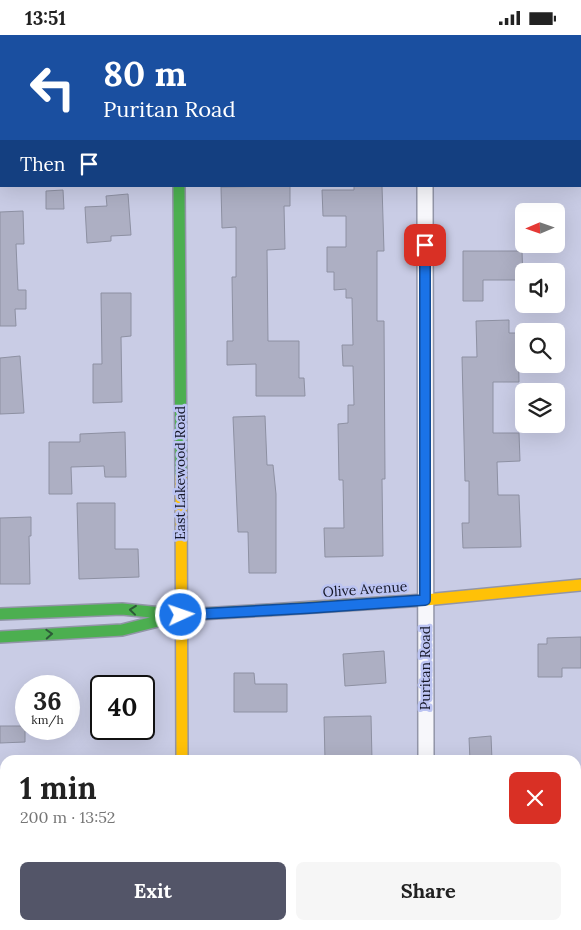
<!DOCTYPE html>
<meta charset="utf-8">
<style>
:root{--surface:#fff;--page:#f6f6f6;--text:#222;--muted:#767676;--accent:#535568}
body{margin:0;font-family:Lora,serif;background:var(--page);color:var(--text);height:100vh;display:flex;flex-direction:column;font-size:19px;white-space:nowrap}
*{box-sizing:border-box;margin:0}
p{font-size:16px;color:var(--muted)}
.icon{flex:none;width:28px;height:28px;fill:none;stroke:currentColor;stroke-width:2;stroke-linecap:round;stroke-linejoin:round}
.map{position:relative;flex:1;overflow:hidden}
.side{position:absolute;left:0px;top:720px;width:581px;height:175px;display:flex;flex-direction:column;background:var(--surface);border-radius:15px 15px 0 0;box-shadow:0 5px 20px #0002}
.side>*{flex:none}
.guide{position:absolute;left:0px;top:0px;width:581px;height:152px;box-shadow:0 5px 20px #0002;background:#1a4fa0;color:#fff;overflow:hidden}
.needle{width:32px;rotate:268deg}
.fabs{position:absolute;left:515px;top:168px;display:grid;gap:10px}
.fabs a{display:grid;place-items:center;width:50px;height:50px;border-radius:8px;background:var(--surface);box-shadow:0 5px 20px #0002;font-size:25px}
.speed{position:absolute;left:15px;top:640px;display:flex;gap:10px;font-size:25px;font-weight:700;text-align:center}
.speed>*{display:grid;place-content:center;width:65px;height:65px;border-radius:50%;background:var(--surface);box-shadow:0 5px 20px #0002;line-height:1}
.speed small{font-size:12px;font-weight:400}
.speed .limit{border:2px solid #111;border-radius:8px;background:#fff;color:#111}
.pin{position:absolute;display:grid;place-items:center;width:42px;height:42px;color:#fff;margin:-21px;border-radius:10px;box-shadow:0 2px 8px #0006}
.me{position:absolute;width:55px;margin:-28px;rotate:87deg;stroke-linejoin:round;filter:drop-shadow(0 0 4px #0008)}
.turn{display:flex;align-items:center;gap:18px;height:105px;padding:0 20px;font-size:22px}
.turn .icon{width:65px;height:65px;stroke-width:2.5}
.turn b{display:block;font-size:35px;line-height:42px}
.then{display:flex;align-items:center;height:48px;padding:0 20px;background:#0003;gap:10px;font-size:19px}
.round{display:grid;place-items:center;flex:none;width:52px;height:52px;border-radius:8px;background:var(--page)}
.headline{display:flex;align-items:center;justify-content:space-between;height:85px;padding:0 20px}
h1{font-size:30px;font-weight:800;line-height:38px}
.action{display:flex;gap:10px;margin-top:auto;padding:10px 20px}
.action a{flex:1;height:58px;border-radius:8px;background:var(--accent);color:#fff;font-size:20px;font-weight:800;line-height:58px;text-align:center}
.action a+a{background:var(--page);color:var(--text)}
.status{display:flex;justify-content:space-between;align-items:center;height:35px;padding:0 25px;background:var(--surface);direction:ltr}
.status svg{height:14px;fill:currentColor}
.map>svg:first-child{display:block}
.building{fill:#adafc3;stroke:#8d90a2}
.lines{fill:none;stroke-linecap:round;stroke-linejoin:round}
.street-casing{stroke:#9295a8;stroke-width:18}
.fast-casing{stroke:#9295a8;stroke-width:14}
.slow-casing{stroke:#9295a8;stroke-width:14}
.street{stroke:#f7f7fb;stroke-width:15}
.fast{stroke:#4caf50;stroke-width:11}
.slow{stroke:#ffc107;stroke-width:11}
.oneway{stroke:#2d5a38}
.route-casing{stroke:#114b97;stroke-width:12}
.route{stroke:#1a73e8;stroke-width:9}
.labels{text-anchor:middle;stroke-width:5;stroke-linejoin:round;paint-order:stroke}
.street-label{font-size:14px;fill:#131525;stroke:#bcc4f2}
</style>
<div class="status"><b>13:51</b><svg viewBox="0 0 49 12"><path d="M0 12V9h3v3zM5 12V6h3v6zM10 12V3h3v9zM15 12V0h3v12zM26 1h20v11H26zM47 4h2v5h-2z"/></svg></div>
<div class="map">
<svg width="581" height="895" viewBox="0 0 581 895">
<rect width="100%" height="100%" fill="#c9cce5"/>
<path class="building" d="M 290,151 L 290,171 L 284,171 L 285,214 L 267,215 L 268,306 L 299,306 L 299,343 L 304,343 L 305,361 L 256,361 L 256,329 L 227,330 L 227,306 L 233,306 L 232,242 L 236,242 L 236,192 L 222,193 L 221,152 Z
M 354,151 L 382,151 L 384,216 L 377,216 L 377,286 L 384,286 L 385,444 L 382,444 L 383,521 L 325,522 L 324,493 L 344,493 L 343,445 L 339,445 L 338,389 L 348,388 L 348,370 L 354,370 L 353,331 L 343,331 L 342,310 L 353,310 L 352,263 L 346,263 L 346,254 L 334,255 L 334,237 L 327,237 L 327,212 L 346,212 L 346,181 L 323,181 L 322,155 L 354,155 Z
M 63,155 L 64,174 L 46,174 L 46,156 Z
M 128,159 L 131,200 L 111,201 L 111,206 L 87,208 L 85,172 L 107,171 L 106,161 Z
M 23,176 L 24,209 L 16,209 L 18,255 L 26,255 L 26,274 L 15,274 L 16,291 L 0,291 L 0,177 Z
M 463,216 L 522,216 L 523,245 L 483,245 L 483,266 L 463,266 Z
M 101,258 L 131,258 L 131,301 L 121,302 L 122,367 L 93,368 L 93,329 L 102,329 Z
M 509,285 L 509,298 L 518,298 L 519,347 L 493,347 L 493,398 L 519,398 L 520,426 L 497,427 L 498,460 L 519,460 L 521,512 L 463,513 L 462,488 L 469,488 L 469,446 L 465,446 L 462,322 L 477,322 L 476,286 Z
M 20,321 L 24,378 L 0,379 L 0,323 Z
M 265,381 L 267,430 L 273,430 L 276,459 L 276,538 L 249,538 L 248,497 L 238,497 L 233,382 Z
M 125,397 L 126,442 L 105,442 L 104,431 L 71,432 L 72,459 L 49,459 L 49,407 L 80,407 L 80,399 Z
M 77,468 L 115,468 L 115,514 L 138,514 L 139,542 L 79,544 Z
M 31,482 L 31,501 L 29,501 L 30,549 L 0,549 L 0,483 Z
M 581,602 L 581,633 L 562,633 L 562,642 L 538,642 L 538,609 L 547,609 L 547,603 Z
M 384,616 L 386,648 L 345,651 L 343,619 Z
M 234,638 L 254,638 L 255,649 L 287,649 L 287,677 L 234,677 Z
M 371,681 L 372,725 L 325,725 L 324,682 Z
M 0,691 L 25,691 L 25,707 L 0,708 Z
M 491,701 L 492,725 L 470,725 L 469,703 Z"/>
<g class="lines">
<g class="street-casing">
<path id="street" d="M 179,0 L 179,1
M 425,0 L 425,1
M 425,151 L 426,725
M 183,890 L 183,895
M 427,890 L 427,895"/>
</g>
<g class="fast-casing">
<path id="fast" d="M 179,151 L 181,441
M 0,579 L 122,574 L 181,580 L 269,575
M 0,602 L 122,595 L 166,584"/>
</g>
<g class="slow-casing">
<path id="slow" d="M 181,441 L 182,725
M 269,575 L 425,565 L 581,550"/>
</g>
<use href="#street" class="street"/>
<use href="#fast" class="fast"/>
<use href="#slow" class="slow"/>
</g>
<defs><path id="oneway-chevron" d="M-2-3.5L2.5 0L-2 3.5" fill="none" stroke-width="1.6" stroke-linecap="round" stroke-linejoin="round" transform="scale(1.25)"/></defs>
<g class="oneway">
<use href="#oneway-chevron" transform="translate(133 575) rotate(-174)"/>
<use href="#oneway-chevron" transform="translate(49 599) rotate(-3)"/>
</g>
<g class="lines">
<g class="route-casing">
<path id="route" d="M 181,580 L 309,573 L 425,565 L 425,210"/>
</g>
<use href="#route" class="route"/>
</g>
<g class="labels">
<g class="street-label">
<text transform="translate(180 438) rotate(-90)" y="5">East Lakewood Road</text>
<text transform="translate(365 554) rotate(-4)" y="5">Olive Avenue</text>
<text transform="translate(425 633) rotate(-90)" y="5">Puritan Road</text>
</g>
</g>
</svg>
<div class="fabs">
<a><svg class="needle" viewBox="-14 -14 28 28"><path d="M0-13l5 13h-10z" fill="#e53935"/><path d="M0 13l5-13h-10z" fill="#767676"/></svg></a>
<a><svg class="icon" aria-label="sound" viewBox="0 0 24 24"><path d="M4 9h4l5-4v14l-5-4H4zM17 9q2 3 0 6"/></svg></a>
<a><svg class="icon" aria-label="search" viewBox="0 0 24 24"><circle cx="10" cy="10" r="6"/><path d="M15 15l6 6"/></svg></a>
<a><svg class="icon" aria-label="layers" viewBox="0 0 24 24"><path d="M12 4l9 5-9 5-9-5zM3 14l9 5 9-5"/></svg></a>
</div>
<div class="speed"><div>36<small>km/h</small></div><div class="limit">40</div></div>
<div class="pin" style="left:425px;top:210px;background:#d93025"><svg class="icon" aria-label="arrive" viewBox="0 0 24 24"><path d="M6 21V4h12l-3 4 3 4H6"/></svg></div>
<svg class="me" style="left:181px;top:580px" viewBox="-20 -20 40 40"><circle r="17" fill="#1a73e8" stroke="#fff" stroke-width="3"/><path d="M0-11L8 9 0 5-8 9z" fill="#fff"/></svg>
<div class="guide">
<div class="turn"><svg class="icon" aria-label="left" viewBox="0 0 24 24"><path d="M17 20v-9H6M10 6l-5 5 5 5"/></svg><div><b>80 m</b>Puritan Road</div></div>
<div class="then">Then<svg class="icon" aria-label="arrive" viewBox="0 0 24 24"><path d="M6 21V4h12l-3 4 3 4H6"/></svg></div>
</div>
<section class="side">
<div class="headline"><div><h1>1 min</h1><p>200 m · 13:52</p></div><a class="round" style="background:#d93025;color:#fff"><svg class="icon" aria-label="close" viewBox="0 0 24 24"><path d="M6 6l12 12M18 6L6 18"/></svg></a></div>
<div class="action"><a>Exit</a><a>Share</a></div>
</section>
</div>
